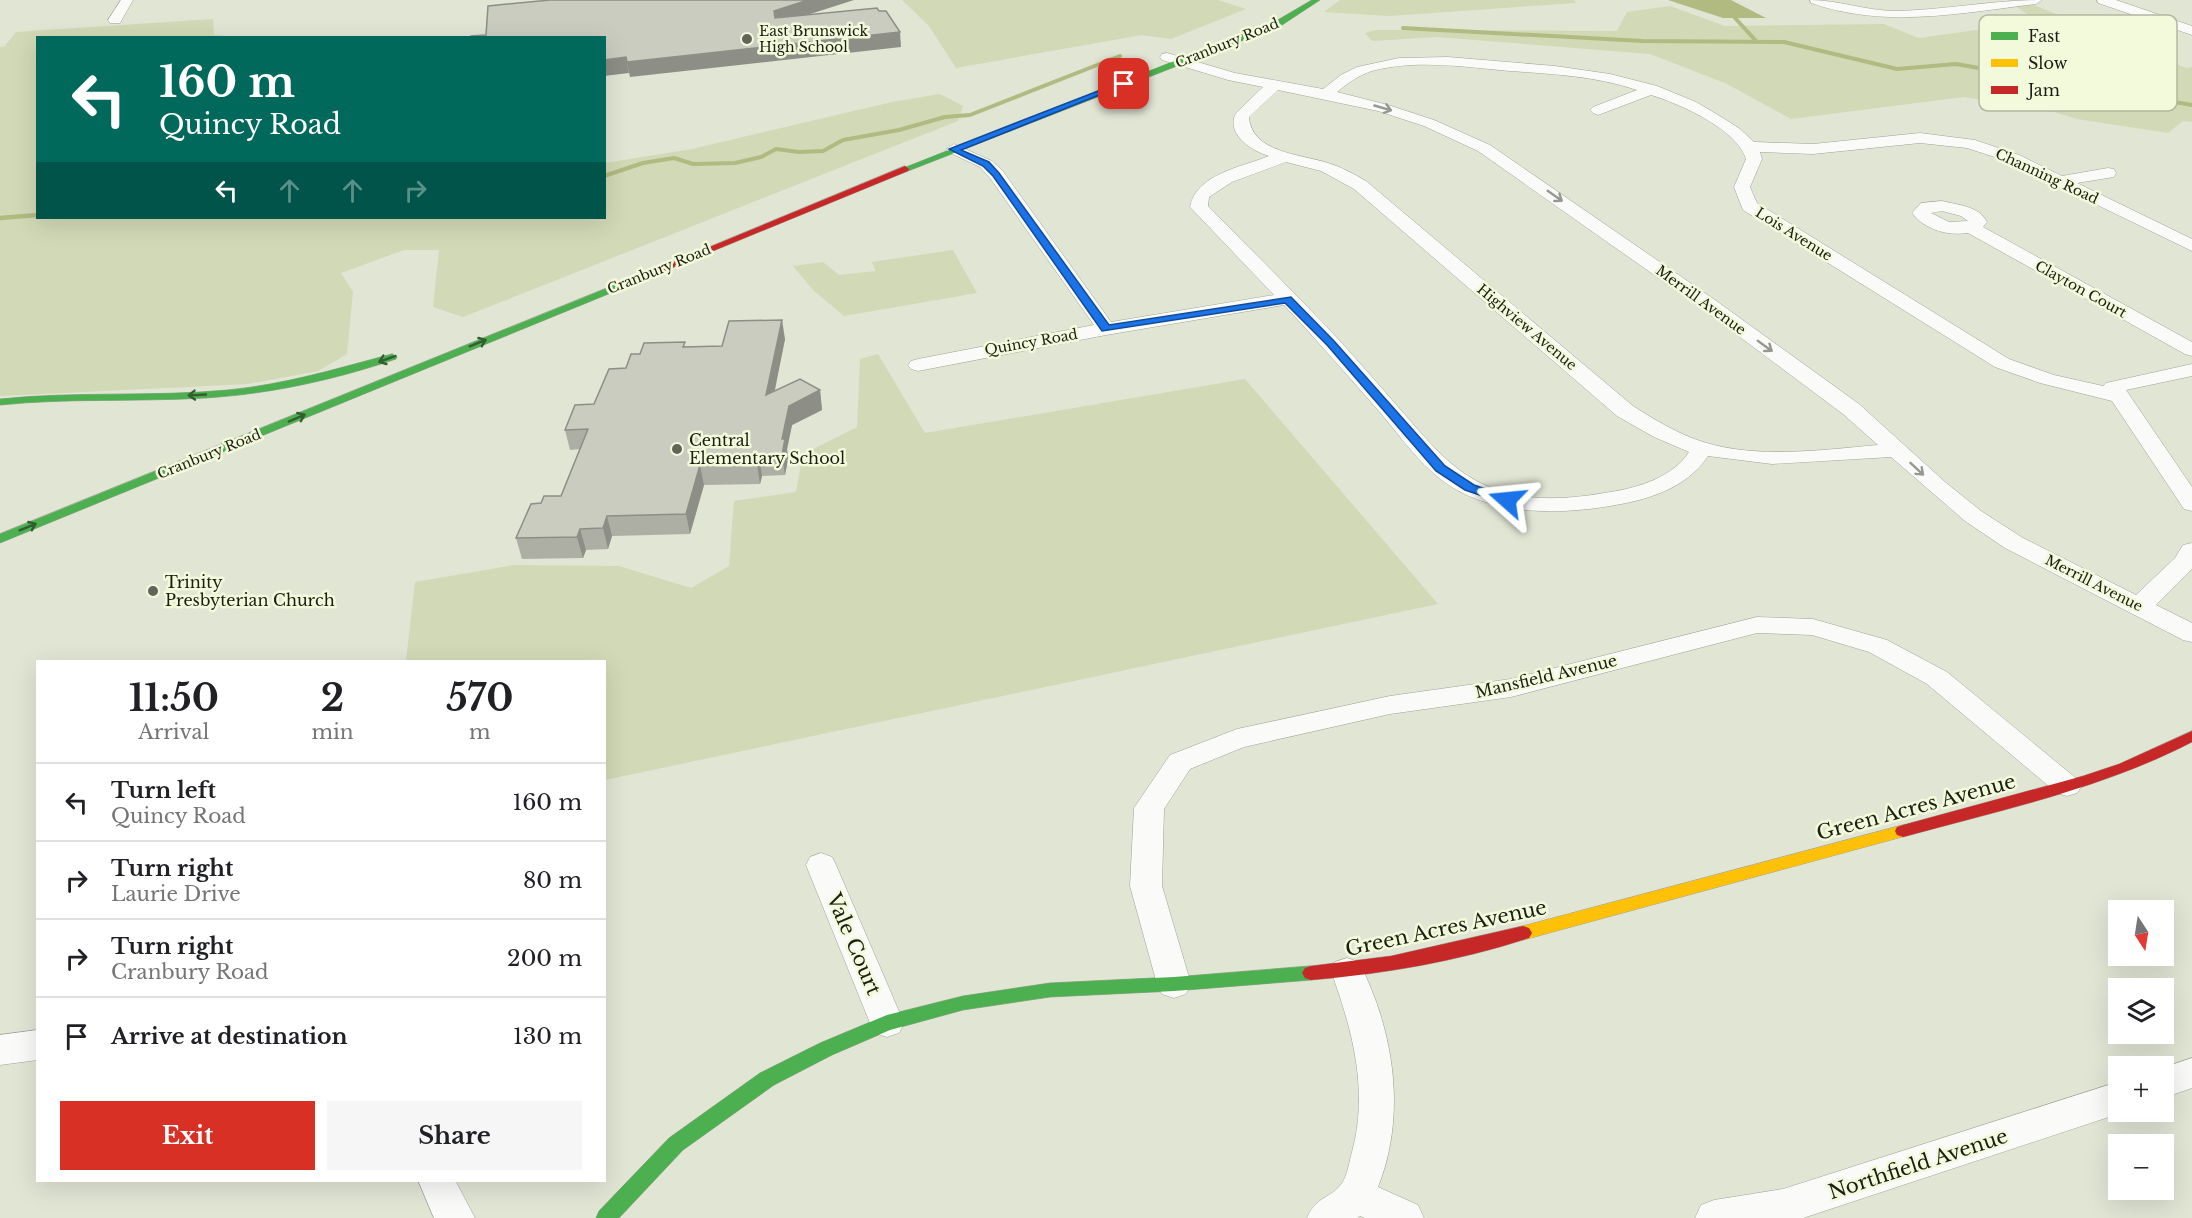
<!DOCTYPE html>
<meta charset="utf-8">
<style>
:root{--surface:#fff;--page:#f6f6f6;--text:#202124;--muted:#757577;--line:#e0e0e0;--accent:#d93025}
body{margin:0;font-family:"Libre Baskerville",serif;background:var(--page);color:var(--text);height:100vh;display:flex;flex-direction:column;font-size:22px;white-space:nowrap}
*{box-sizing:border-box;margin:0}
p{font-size:20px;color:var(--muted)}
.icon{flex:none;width:33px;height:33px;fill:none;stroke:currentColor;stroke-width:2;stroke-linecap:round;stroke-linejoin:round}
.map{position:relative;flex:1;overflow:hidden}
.drawer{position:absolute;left:36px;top:660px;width:570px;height:522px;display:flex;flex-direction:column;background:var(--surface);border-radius:0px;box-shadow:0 6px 24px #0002}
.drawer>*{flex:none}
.guide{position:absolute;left:36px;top:36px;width:570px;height:183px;border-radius:0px;box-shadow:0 6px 24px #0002;background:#00695c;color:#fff;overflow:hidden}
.needle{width:39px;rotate:168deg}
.fabs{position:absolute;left:2108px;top:900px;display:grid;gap:12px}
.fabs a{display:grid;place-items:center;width:66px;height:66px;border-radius:0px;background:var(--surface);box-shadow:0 6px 24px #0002;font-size:30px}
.pin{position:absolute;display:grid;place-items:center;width:51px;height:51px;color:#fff;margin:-26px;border-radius:12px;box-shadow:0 3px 9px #0006}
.me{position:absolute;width:66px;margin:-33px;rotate:288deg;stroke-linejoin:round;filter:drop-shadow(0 0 4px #0008)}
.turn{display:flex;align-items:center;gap:21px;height:126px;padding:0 24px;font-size:27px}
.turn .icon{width:78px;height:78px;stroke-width:2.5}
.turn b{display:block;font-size:42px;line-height:51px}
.lanes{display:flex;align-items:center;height:57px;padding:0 24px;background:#0003;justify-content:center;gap:30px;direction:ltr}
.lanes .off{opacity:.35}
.eta{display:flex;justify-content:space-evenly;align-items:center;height:102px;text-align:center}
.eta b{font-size:36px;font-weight:700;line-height:42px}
.action{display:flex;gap:12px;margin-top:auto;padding:12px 24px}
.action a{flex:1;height:69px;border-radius:0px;background:var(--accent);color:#fff;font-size:24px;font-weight:700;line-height:69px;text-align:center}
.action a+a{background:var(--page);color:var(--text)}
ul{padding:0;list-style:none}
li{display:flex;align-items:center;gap:18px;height:78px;padding:0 24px;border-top:2px solid var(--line)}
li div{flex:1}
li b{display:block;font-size:22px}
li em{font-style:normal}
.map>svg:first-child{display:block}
.green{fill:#d2d9b6}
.water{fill:#b1ba81}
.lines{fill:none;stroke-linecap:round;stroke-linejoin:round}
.stream-far1{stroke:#b1ba81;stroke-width:4}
.stream{stroke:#b1ba81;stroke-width:4.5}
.street-casing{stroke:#a0a295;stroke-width:1}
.fast-casing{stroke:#a0a295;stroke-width:1}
.slow-casing{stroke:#a0a295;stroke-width:1}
.jam-casing{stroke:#a0a295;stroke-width:1}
.street{fill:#fafbf9;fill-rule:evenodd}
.fast{fill:#4caf50;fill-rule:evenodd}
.slow{fill:#ffc107;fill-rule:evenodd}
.jam{fill:#c62828;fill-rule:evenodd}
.wall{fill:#adafa4}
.shaded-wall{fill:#8d8f86}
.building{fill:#c9ccbf;stroke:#8d8f86;stroke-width:1.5}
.oneway{stroke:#969892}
.oneway2{stroke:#325f2f}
.route{fill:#1a73e8;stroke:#114b97;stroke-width:1.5}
.poi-dot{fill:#616457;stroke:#f3f9db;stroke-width:2}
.labels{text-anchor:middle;stroke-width:5;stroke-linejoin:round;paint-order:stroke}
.far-poi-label{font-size:14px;fill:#1c1e14;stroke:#f3f9db;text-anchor:start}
.far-street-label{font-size:14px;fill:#1c1e14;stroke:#f3f9db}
.poi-label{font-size:16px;fill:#1c1e14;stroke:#f3f9db;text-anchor:start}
.street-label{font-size:16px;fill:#1c1e14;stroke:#f3f9db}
.near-street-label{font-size:20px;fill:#1c1e14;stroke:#f3f9db}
.key{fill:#f3f9db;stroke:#b2b79f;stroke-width:1.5}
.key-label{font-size:16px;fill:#1c1e14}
</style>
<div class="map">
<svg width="2192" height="1218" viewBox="0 0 2192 1218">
<rect width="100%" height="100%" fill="#e1e5d4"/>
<path class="green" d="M 902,0 L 1218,0 L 1246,9 L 1171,39 L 1142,35 L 956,68 L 929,26 Z
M 1340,0 L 1574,0 L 1576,3 L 1389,16 L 1324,12 Z
M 2007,0 L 2022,0 L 2186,68 L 2192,67 L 2192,122 L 2183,121 L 2168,133 L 2077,119 L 2051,111 L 1964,97 L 1791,119 L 1727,84 L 1650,54 L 1437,37 L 1372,41 L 1365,33 L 1376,30 L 1617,31 L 1627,12 L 1670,6 L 1725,26 L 1884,24 L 1919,38 L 1976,30 L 2045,57 L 2081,52 Z
M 213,19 L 214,35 L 240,37 L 38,38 L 38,218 L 604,218 L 605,163 L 692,149 L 892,102 L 940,94 L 963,106 L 958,121 L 463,317 L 433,307 L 439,250 L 404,250 L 341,273 L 353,292 L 347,354 L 318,371 L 248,384 L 0,396 L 0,47 L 5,46 L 16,32 Z
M 953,250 L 977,293 L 844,316 L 813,290 L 793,266 L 823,262 L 839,275 L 876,271 L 872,262 Z
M 878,354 L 925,433 L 1245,379 L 1438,604 L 605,780 L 604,662 L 406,661 L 415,582 L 514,565 L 619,566 L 691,588 L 729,566 L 734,501 L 796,492 L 803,454 L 857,427 L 860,359 Z"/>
<path class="water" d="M 1668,0 L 1731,0 L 1766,18 L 1723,18 Z"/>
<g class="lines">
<path class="stream-far1" d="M 1735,18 L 1757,42
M 1403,28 L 1643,41 L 1784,42 L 1897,69 L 1956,64 L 2192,105
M 604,176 L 643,163 L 674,158 L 693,164 L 735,163 L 761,157 L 776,149 L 799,152 L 823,151 L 843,140 L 899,130 L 945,117 L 970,115 L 1120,56"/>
<path class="stream" d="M 0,218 L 38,215"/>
<g class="street-casing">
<path id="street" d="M 121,0 L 133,0 L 120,23 L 110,23 L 108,20 Z
M 1810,0 C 1839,0 1866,11 1896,11 C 1945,10 1993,0 2042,0 L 2036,4 C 1960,13 1885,29 1811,3 Z
M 2097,0 L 2116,0 L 2192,26 L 2192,35 L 2098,3 Z
M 1167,53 L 1235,73 L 1323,89 L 1341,75 L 1357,67 L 1399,58 L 1448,57 L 1555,66 L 1610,74 L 1657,86 L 1696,102 L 1723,118 L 1740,129 L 1754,142 L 1813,144 L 1920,133 L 1975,140 L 2019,155 L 2062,176 L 2108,168 L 2114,169 L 2116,173 L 2114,177 L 2077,183 L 2192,239 L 2192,251 L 2007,161 L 1967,148 L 1920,143 L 1813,154 L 1760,152 L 1762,159 L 1750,187 L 1757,203 L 2009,359 L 2054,375 L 2103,386 L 2106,383 L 2192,364 L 2192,376 L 2126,390 L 2192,487 L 2192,511 L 2184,509 L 2112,401 L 2040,383 L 1995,367 L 1743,210 L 1734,187 L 1746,159 C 1737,129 1680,104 1651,95 L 1598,115 L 1593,113 L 1590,110 L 1593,107 L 1637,90 C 1596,76 1552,74 1510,71 C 1465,67 1416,59 1372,71 C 1359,75 1348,83 1337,92 L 1388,105 L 1434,120 L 1490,145 L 1715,300 L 1859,404 L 1945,482 L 1981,511 L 2023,538 L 2136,595 L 2175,558 L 2183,545 L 2192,543 L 2192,569 L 2156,605 L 2192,623 L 2192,642 L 2183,640 L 2005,548 L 1965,521 L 1891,457 L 1772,464 L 1708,456 C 1686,489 1647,500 1610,506 C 1552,516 1478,515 1432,472 C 1412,454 1396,431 1378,410 C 1347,375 1316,339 1284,305 L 1106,335 L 918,371 L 911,369 L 908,365 L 911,361 L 918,359 L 1094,325 L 990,178 L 980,167 L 948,152 L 946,149 L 954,144 L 992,161 L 1002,170 L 1111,322 L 1274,295 L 1190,207 C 1196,174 1242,167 1269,156 C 1252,151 1225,134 1236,113 L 1263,87 L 1228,80 L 1162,60 L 1160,57 L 1162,54 ZM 1278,90 L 1378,111 L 1424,126 L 1478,151 L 1701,308 L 1843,414 L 1878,445 C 1821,450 1758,459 1703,442 C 1678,434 1655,420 1633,406 L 1366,181 C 1354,174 1341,167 1328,163 C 1301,154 1251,153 1249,117 ZM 1286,162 L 1321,171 L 1354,189 L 1617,416 L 1654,437 L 1689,452 C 1673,477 1638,488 1610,492 C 1572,499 1526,503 1489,487 C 1454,472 1432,446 1407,417 C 1384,391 1362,365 1338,339 C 1296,294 1251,250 1208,206 L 1209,197 L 1232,182 Z
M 1942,201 C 1958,205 1979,206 1987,222 L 1983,227 L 2192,342 L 2192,356 L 2185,354 L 1968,233 C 1948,236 1925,230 1912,213 L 1921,203 ZM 1942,211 L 1961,216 L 1968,221 L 1949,222 L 1931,213 Z
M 1757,617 L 1813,619 L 1887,640 L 1947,672 L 2077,779 L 2082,786 L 2077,793 L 2067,796 L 2057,793 L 1927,684 L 1869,652 L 1812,635 L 1757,633 L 1511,697 L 1390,714 L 1244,747 L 1190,769 L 1164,809 L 1162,886 L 1191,984 L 1186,994 L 1174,998 L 1162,994 L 1157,984 L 1130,886 L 1134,808 L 1170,755 L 1237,729 L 1390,696 L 1511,679 Z
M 821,853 L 832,857 L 836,865 L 904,1023 L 899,1033 L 887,1037 L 875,1033 L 870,1023 L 806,865 L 810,857 Z
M 1347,958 L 1359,962 C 1394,1031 1407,1114 1378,1187 L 1418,1205 L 1424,1218 L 1365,1218 L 1360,1216 L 1357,1218 L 1307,1218 C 1317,1195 1331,1199 1342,1183 C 1348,1174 1349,1162 1352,1152 C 1369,1090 1352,1029 1331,971 L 1335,962 Z
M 38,1030 L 38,1060 L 0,1065 L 0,1035 Z
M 2192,1058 L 2192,1088 L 2163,1098 L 2163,1068 Z
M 2118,1082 L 2118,1112 L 2124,1112 L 1803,1218 L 1695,1218 L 1701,1205 L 1714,1200 L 1783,1189 Z
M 418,1180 L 455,1180 L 475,1218 L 434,1218 Z"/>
</g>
<g class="fast-casing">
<path id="fast" d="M 1312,0 L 1320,0 L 1282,25 L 908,171 L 901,169 L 1276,21 Z
M 659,267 L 662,268 L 662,272 L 0,543 L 0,534 Z
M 392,354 L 397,357 L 396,359 C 334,380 270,394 205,398 C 136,402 68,398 0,405 L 0,399 C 76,391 152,397 228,390 C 287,384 335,369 392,354 Z
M 1311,966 L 1317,968 L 1320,973 L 1317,978 L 1311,980 L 1174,991 L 1050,997 L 963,1010 L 890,1030 L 832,1055 L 774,1085 L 683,1150 L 619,1218 L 596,1218 L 599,1211 L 669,1138 L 760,1073 L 820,1043 L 887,1015 L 963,996 L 1050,983 L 1174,977 Z"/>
</g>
<g class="slow-casing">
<path id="slow" d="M 1903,825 L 1909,827 L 1911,831 L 1909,835 L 1523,940 L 1517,938 L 1514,933 L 1517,928 L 1523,926 Z"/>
</g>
<g class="jam-casing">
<path id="jam" d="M 905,166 L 909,169 L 908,171 L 662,272 L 654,270 Z
M 2192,731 L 2192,742 C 2101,789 2001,810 1903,837 L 1897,835 L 1895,831 L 1897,827 L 1903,825 L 2083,776 L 2119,764 Z
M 1523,926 L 1529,928 L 1532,933 L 1529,938 C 1459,961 1384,974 1311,980 L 1305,978 L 1302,973 L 1305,968 L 1311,966 L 1391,956 Z"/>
</g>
<use href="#street" class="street"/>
<use href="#fast" class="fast"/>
<use href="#slow" class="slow"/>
<use href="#jam" class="jam"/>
</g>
<path class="wall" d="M 785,339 L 774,391 L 820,390 L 822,410 L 792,425 L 787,449 L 788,459 L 785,475 L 762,476 L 760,484 L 704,485 L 690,534 L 612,536 L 608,549 L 586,550 L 583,558 L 522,559 L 516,538 L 541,503 L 561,496 L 580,449 L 570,450 L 565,430 L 594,404 L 626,368 L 640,354 L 686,346 L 722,346 Z"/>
<path class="shaded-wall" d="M 808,0 L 854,0 L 776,25 L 774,11 Z
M 900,32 L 901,47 L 630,77 L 627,62 Z
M 626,57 L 629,73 L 604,76 L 604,60 Z
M 782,320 L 785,339 L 770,415 L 766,395 Z
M 820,390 L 822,410 L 792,425 L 787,449 L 788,459 L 785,475 L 782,455 L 782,439 L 789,406 Z
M 759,456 L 762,476 L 760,484 L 757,464 Z
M 700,465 L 704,485 L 690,534 L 686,514 Z
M 607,516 L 612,536 L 608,549 L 603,528 Z
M 580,529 L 586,550 L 583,558 L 577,537 Z"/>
<path class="building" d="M 550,0 L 808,0 L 774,11 L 775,18 L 877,8 L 879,11 L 886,11 L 900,32 L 627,62 L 626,57 L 604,60 L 604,38 L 471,38 L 471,36 L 486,35 L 488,6 Z
M 782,320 L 766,395 L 800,379 L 820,390 L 789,406 L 782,439 L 785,439 L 782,455 L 759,456 L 757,464 L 700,465 L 686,514 L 607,516 L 603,528 L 580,529 L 577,537 L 516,538 L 531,504 L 541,503 L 544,496 L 561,496 L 588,429 L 565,430 L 575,405 L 594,404 L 609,369 L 626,368 L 631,354 L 640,354 L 644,343 L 685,342 L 683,347 L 722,346 L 729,321 Z"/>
<defs><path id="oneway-shaft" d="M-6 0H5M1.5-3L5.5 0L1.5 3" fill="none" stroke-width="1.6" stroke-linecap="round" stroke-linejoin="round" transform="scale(1.5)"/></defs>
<g class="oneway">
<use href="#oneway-shaft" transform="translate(1383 108) rotate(16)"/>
<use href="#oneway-shaft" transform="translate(1555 196) rotate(35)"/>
<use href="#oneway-shaft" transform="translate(1765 346) rotate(36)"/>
<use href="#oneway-shaft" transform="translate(1917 469) rotate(43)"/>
</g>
<g class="oneway2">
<use href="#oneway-shaft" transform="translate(478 343) rotate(-22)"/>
<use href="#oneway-shaft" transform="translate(387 359) rotate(160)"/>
<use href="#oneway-shaft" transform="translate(197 395) rotate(177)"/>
<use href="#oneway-shaft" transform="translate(297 418) rotate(-23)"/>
<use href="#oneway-shaft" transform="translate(28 527) rotate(-22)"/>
</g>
<path class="route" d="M 1121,82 L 1127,84 L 961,150 L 989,162 L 999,173 L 1109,325 L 1291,297 L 1334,341 L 1445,466 L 1474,485 L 1512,498 L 1513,500 L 1512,503 L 1503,503 L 1465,490 L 1436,471 L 1327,345 L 1285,303 L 1102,331 L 993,176 L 983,166 L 949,149 Z"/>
<g class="poi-dot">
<circle cx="747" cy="39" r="6"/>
<circle cx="677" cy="449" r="6"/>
<circle cx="153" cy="591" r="6"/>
</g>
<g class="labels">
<g class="far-poi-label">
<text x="759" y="36">East Brunswick<tspan x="759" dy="16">High School</tspan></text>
</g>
<g class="far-street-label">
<text transform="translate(1227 43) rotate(-22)" y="5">Cranbury Road</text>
<text transform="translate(2047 176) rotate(25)" y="5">Channing Road</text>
<text transform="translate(1794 234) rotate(32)" y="5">Lois Avenue</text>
<text transform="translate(659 269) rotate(-22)" y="5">Cranbury Road</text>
<text transform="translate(2081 289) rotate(29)" y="5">Clayton Court</text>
<text transform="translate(1701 300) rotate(36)" y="5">Merrill Avenue</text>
<text transform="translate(1527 327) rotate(40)" y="5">Highview Avenue</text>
<text transform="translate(1031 342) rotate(-10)" y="5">Quincy Road</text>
<text transform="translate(209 454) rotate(-22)" y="5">Cranbury Road</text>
<text transform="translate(2094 583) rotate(27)" y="5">Merrill Avenue</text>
</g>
<g class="poi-label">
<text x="689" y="446">Central<tspan x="689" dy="18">Elementary School</tspan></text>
<text x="165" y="588">Trinity<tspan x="165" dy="18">Presbyterian Church</tspan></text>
</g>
<g class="street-label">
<text transform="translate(1546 676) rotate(-13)" y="6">Mansfield Avenue</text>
</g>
<g class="near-street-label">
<text transform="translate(1916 807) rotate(-15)" y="7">Green Acres Avenue</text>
<text transform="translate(1446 928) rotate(-12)" y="7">Green Acres Avenue</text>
<text transform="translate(854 944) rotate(67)" y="7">Vale Court</text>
<text transform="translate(1918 1164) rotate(-18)" y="7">Northfield Avenue</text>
</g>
</g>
<rect x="1979" y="15" width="198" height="96" rx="9" class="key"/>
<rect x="1991" y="32" width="27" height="8" fill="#4caf50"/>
<rect x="1991" y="59" width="27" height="8" fill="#ffc107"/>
<rect x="1991" y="86" width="27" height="8" fill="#c62828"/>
<g class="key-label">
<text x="2028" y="42">Fast</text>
<text x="2028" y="69">Slow</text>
<text x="2028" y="96">Jam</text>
</g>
</svg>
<div class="fabs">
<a><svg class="needle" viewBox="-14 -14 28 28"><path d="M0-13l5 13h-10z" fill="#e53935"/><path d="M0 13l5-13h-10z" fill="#757577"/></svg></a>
<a><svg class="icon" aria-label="layers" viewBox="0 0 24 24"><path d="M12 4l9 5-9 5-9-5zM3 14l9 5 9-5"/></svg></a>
<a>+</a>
<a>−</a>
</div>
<div class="pin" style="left:1124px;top:84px;background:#d93025"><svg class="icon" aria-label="arrive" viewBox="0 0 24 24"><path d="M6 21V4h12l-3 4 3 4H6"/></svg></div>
<svg class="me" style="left:1507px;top:500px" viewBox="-20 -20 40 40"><path d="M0-17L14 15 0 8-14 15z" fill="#1a73e8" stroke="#fff" stroke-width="4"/></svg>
<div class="guide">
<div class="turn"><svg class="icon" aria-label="left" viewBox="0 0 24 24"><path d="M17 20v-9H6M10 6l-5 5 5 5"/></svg><div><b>160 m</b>Quincy Road</div></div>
<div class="lanes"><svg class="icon" aria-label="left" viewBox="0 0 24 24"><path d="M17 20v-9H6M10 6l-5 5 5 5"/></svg><svg class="icon off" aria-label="ahead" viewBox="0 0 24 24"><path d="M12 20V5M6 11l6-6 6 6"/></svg><svg class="icon off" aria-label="ahead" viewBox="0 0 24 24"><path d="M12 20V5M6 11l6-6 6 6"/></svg><svg class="icon off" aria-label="right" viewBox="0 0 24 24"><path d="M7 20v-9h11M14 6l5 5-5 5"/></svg></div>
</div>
<section class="drawer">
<div class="eta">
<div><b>11:50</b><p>Arrival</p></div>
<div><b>2</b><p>min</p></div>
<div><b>570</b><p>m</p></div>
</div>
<ul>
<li><svg class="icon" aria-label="left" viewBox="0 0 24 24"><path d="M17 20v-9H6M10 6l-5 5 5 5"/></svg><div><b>Turn left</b><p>Quincy Road</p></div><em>160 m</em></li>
<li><svg class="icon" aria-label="right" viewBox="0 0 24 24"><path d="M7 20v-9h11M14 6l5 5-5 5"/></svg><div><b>Turn right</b><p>Laurie Drive</p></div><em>80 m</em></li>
<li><svg class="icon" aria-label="right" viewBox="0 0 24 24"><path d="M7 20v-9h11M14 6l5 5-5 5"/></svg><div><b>Turn right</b><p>Cranbury Road</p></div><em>200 m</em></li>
<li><svg class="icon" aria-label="arrive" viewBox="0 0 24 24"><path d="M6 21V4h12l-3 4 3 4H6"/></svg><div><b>Arrive at destination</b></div><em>130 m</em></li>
</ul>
<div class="action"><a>Exit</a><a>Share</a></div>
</section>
</div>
